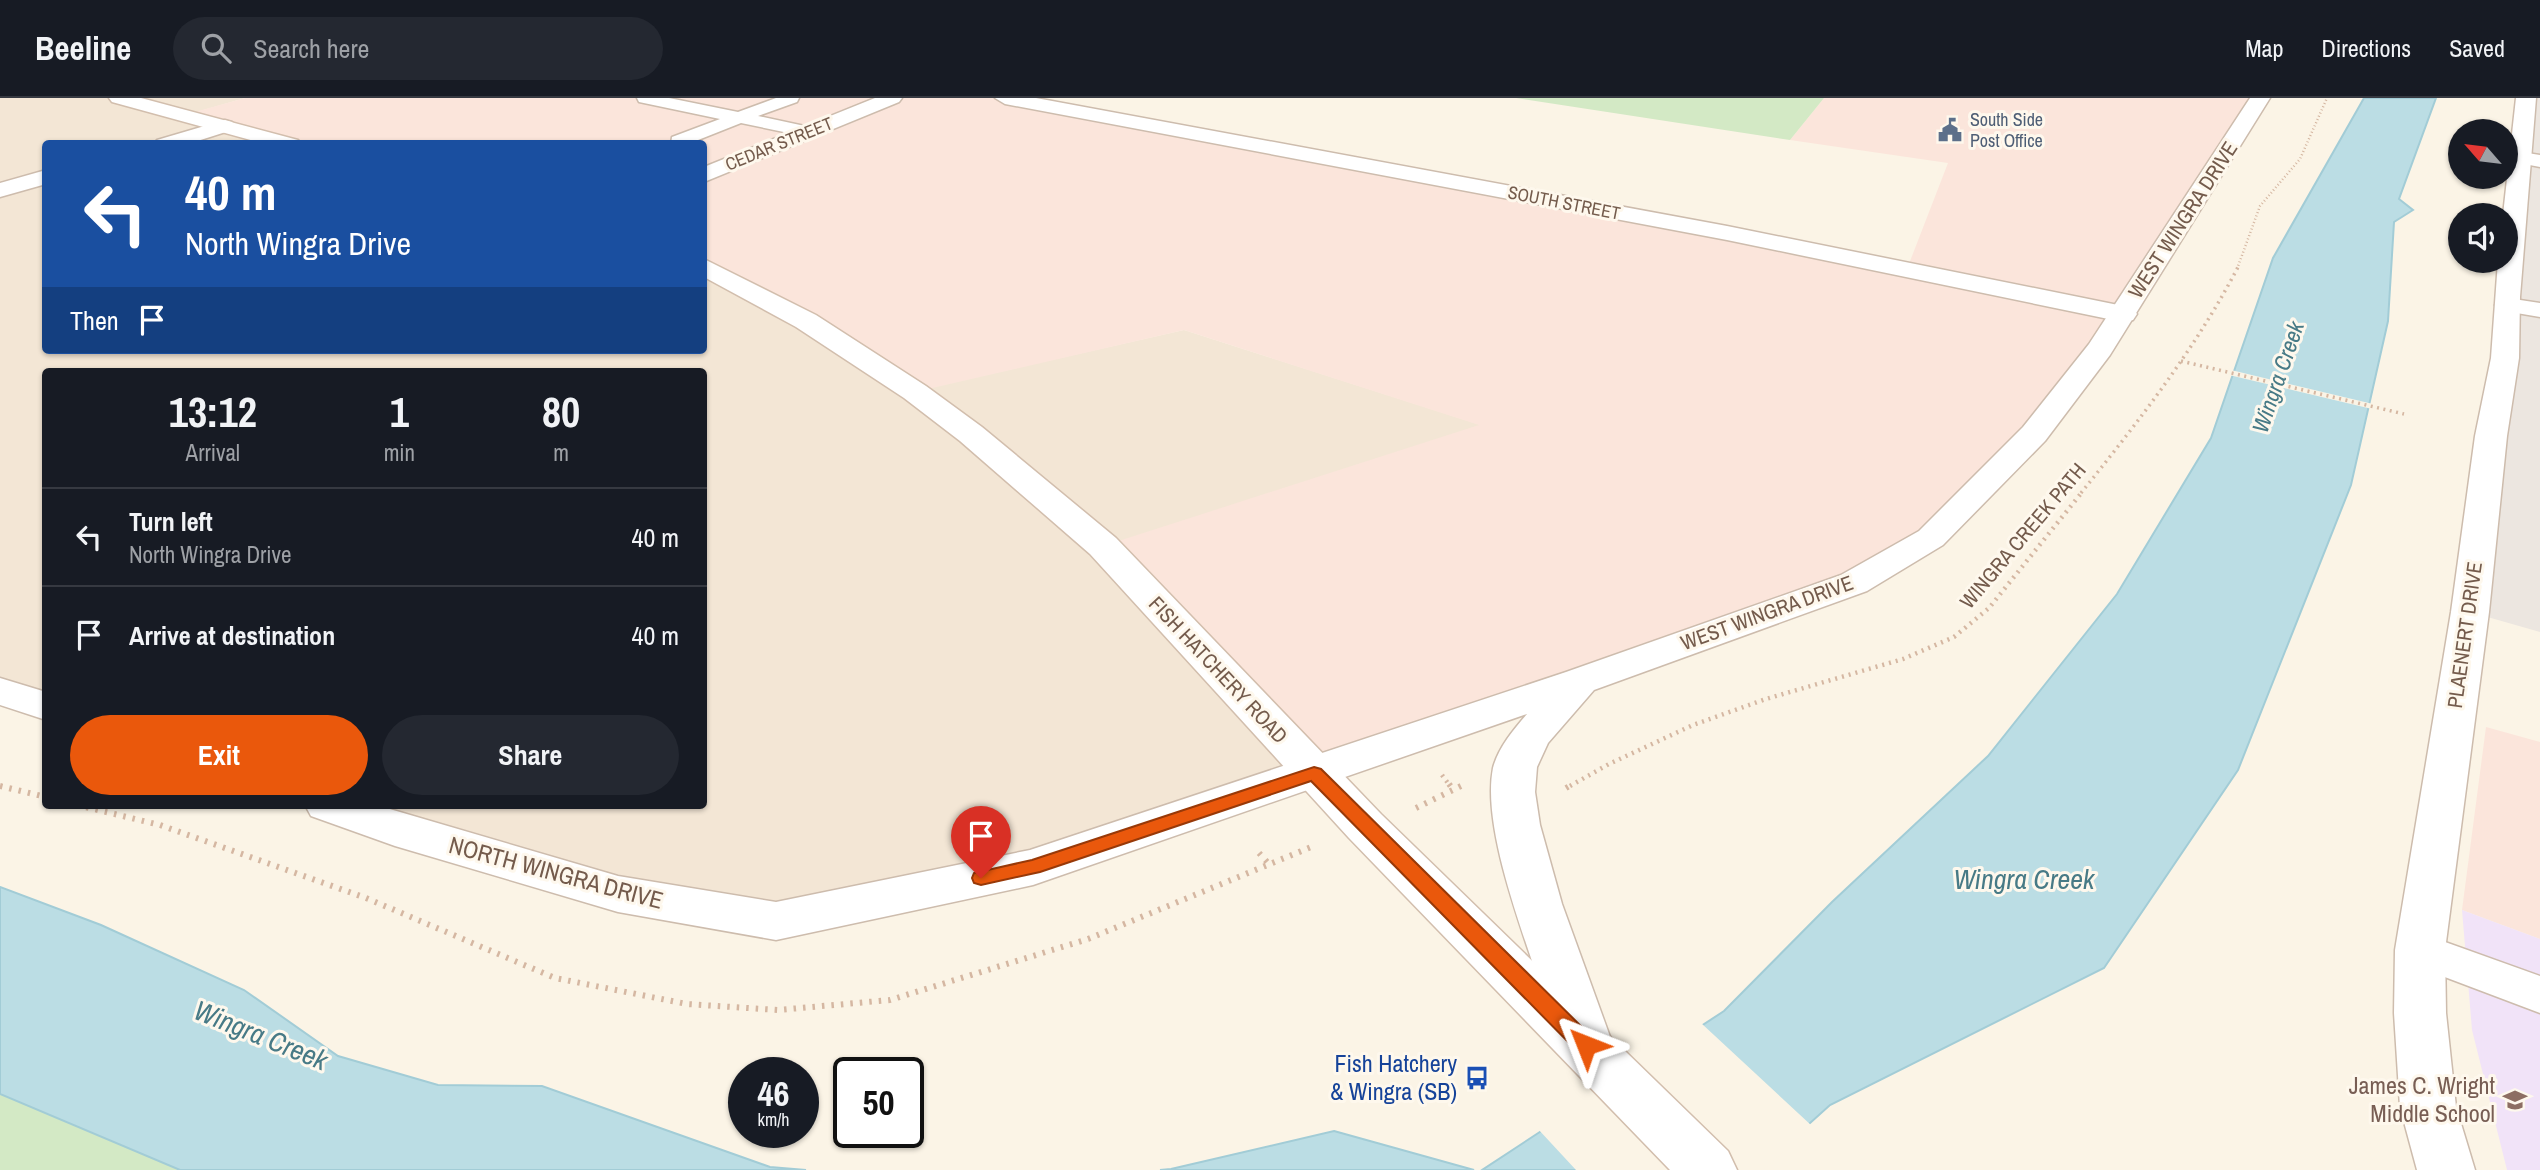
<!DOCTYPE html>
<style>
:root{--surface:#171b24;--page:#242831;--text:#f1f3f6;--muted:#9ea1a6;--line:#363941;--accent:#ea580c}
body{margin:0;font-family:"Archivo Narrow",sans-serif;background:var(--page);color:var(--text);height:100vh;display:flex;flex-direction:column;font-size:26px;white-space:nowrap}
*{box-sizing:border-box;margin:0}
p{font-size:23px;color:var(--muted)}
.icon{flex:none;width:38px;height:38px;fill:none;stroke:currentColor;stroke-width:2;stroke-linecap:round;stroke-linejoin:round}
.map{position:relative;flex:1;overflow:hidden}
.drawer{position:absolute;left:42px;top:270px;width:665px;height:441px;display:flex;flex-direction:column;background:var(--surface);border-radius:7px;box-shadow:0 2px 5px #0004}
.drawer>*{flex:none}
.banner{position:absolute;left:42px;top:42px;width:665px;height:214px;border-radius:7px;box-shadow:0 2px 5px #0004;background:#1a4fa0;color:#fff;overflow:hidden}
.needle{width:46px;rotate:298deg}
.controls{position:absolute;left:2448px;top:21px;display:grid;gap:14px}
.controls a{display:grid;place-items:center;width:70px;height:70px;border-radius:50%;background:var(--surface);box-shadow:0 2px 5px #0004;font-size:35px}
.speed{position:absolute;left:728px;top:959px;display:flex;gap:14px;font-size:35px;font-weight:700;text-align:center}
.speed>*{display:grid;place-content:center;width:91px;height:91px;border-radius:50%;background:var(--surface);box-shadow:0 2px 5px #0004;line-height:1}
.speed small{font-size:18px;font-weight:400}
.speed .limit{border:4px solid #111;border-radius:10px;background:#fff;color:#111}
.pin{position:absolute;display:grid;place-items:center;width:60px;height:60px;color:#fff;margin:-72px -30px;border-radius:50% 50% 50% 0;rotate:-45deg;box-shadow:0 0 7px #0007}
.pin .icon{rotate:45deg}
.me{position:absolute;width:77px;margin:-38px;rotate:315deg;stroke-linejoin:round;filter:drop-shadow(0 0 5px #0008)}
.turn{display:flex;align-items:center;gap:24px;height:147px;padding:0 28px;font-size:32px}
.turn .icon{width:91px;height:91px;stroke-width:2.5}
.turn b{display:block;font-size:49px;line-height:60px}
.then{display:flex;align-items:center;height:66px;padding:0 28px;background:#0003;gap:14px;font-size:26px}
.eta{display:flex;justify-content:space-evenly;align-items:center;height:119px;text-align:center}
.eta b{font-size:42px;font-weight:800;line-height:49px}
.action{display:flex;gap:14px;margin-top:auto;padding:14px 28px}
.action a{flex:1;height:80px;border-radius:42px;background:var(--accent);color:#fff;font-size:28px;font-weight:800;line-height:80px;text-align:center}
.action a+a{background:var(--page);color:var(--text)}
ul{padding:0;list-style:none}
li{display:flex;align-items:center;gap:21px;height:98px;padding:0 28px;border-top:2px solid var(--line)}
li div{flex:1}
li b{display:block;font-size:26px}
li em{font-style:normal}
header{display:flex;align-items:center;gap:42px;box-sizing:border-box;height:98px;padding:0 35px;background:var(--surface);border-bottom:2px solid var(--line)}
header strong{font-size:33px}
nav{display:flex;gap:38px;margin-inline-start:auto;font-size:24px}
.search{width:490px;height:63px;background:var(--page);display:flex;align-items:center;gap:18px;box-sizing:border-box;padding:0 24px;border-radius:38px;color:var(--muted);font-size:26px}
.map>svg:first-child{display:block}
.residential{fill:#f3e6d5}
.commercial{fill:#fbe5db}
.industrial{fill:#ece6e0}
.education{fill:#f1e3f8}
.green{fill:#d3e9c5}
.water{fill:#bbdde4;stroke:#a2ccd6;stroke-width:2}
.pier{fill:#fbf4e6}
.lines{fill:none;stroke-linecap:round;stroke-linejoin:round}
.service-casing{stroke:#cdbcad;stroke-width:3}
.minor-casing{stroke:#cdbcad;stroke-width:3}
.tertiary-casing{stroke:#cdbcad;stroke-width:3}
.secondary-casing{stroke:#d2bead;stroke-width:3}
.path-far3{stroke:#d5b7a2;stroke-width:2.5;stroke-dasharray:1 2.5;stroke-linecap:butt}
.path-far2{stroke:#d5b7a2;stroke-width:3.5;stroke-dasharray:2 4.5;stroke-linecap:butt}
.path-far1{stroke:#d5b7a2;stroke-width:4.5;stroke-dasharray:2 5;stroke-linecap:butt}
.path{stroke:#d5b7a2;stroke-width:6;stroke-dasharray:2.5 7;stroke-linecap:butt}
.service{fill:#fff;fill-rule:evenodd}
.minor{fill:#fff;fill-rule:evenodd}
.tertiary{fill:#fff;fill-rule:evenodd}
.secondary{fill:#fff;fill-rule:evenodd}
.route{fill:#ea580c;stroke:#983908;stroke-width:2}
.labels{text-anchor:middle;stroke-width:6;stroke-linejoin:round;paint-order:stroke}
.far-service-label{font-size:18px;fill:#4e5e75;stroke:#fef8ed;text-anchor:start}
.far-street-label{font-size:18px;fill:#745b4c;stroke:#fef8ed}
.street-label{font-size:21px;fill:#745b4c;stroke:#fef8ed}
.water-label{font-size:23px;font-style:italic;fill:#477a86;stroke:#fef8ed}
.near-street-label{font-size:24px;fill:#745b4c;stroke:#fef8ed}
.near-transit-label{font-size:24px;fill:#164399;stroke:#fef8ed;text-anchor:end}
.near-education-label{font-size:24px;fill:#785e54;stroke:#fef8ed;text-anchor:end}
.near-water-label{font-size:28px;font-style:italic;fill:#477a86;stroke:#fef8ed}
</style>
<header>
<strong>Beeline</strong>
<div class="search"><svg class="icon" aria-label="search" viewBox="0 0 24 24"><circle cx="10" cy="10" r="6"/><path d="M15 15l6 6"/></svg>Search here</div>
<nav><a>Map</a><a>Directions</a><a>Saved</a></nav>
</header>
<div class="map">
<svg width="2540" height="1072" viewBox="0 0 2540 1072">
<rect width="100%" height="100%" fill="#fbf4e6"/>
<path class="residential" d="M 0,0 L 245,0 L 186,17 L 291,45 L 46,46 L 46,252 L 704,252 L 704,169 L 806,223 L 915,293 L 1184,232 L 1481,327 L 1314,675 L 776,823 L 327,707 L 704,707 L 704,273 L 46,273 L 45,609 L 0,593 Z"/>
<path class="commercial" d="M 245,0 L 1005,0 L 1907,171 L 1948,65 L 1790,42 L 1824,0 L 2260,0 L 2104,244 L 1931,440 L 1854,485 L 1314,675 L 1103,448 L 1479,327 L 1184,232 L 915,294 L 807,223 L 704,169 L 704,46 L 291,45 L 184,17 Z
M 2486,629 L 2540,644 L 2540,841 L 2462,812 Z"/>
<path class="industrial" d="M 2526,0 L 2540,0 L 2540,534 L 2470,514 Z"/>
<path class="education" d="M 2462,812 L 2540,841 L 2540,1072 L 2507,1072 L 2472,932 Z"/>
<path class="green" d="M 1516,0 L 1824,0 L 1790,42 Z
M 0,996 L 180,1072 L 0,1072 Z"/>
<path class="water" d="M 2364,0 L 2436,0 L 2399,101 L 2413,112 L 2394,124 L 2388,223 L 2351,387 L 2238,672 L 2104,870 L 1830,1007 L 1758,1072 L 1482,1072 L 1724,913 L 1832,804 L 1988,658 L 2117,496 L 2211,340 L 2273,160 Z
M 0,789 L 101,827 L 244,892 L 338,958 L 438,987 L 542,988 L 770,1069 L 806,1072 L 180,1072 L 0,996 Z
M 1334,1033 L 1474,1072 L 1160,1072 L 1171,1071 Z"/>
<path class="pier" d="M 2231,272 L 2373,306 L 2372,311 L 2229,277 Z
M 1701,925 L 1812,1028 L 1763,1072 L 1576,1072 L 1538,1031 Z"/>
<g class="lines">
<g class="service-casing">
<path id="service" d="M 637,0 L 669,0 L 738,14 L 776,0 L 799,0 L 797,4 L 758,18 L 814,30 L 817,34 L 808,39 L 741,25 L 688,46 L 671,46 L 672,39 L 720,21 L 639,4 Z
M 2521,54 L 2540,57 L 2540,69 L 2514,64 L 2512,60 Z
M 2507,200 L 2540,205 L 2540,219 L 2499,212 L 2495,207 L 2499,202 Z
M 2420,835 L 2540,878 L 2540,915 L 2405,864 L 2399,852 L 2405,840 Z"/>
</g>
<g class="minor-casing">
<path id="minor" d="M 875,0 L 902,0 L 899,4 L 704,84 L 704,69 Z
M 995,0 L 1036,0 L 1727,128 L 2123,208 L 2133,210 L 2137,216 L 2133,222 L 2123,224 L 1727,142 L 1005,6 Z
M 2516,0 L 2536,0 L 2520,199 L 2519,260 L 2507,338 L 2489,514 L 2445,852 L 2446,915 L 2456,1009 L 2475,1072 L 2417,1072 L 2400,1009 L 2394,915 L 2395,852 L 2451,514 L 2475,338 L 2491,260 L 2498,163 L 2506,163 L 2506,117 L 2503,117 Z
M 225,22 L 232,24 L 235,28 L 232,32 L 188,46 L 154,46 L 157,42 Z
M 46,72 L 46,86 L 0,99 L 0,85 Z"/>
</g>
<g class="tertiary-casing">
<path id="tertiary" d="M 2250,0 L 2270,0 L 2110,257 L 2045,343 L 1943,447 L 1867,493 L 1594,592 L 1548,645 L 1537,669 L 1535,694 L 1540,727 L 1562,806 L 1613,947 L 1605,963 L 1586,970 L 1567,963 C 1554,936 1546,906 1537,878 C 1519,823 1482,726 1493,670 C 1498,650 1514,631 1527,616 L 1033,787 L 776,842 L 618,814 L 395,748 L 311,718 L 305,707 L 376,707 L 618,778 L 776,804 L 1030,752 L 1566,574 L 1841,477 L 1919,433 L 2023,329 L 2089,246 Z
M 0,580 L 46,594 L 46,622 L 0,607 Z"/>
</g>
<g class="secondary-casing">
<path id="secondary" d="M 109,0 L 141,0 L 298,42 L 301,46 L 265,46 L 112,4 Z
M 704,161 L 816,217 L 926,288 L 982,329 L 1116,440 L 1381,716 L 1728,1053 L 1737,1072 L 1670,1072 L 1349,740 L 1090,456 L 960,343 L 904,300 L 796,229 L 704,179 Z"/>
</g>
<path class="path-far3" d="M 2237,171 L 2260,108 L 2300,61 L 2327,0"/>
<path class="path-far2" d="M 2181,263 L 2404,316
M 2081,395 C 2138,324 2196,250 2238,169"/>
<path class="path-far1" d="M 1442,677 L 1450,688
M 1570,688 L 1609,666 L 1693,627 L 1766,601 L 1903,561 L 1954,539 L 1989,510 L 2083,393"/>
<path class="path" d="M 1449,686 L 1452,690
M 0,688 L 46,699
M 1566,690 L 1573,686
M 77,707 L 160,727 L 366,800 L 555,880 L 687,906 L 778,912 L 890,902 L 1088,841 L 1316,747
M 1416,710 L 1461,688
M 1259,755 L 1268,765"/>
<use href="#service" class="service"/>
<use href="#minor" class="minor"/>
<use href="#tertiary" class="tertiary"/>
<use href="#secondary" class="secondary"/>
</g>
<path class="route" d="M 1314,669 L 1321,671 L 1594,941 L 1597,947 L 1594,954 L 1586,957 L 1578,954 L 1311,683 L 1040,774 L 981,787 L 974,785 L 972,780 L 974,775 L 1032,762 Z"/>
<defs>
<g id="civic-bare" transform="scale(1.89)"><path d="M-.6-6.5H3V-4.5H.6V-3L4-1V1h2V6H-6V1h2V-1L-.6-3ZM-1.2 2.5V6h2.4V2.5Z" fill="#5c6f8a" stroke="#fef8ed" stroke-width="2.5" paint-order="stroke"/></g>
<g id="bus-bare" transform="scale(1.89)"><path d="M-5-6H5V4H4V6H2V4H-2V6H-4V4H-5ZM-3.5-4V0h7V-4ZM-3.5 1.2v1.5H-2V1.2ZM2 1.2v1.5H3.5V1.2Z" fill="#1a4fb4" stroke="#fef8ed" stroke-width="2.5" paint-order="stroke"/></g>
<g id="school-bare" transform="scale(1.89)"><path d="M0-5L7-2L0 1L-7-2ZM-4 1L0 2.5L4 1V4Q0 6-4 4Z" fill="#8d6e63" stroke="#fef8ed" stroke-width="2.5" paint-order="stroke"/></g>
</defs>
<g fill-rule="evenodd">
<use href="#civic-bare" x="1950" y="32"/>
<use href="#bus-bare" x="1477" y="980"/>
<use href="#school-bare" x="2515" y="1002"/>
</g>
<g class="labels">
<g class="far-service-label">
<text x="1970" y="28">South Side<tspan x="1970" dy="21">Post Office</tspan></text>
</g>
<g class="far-street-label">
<text transform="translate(779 46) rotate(-22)" y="6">CEDAR STREET</text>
<text transform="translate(1564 105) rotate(11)" y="6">SOUTH STREET</text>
</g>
<g class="street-label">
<text transform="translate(2183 122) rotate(-57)" y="7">WEST WINGRA DRIVE</text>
<text transform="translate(2023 438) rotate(-50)" y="7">WINGRA CREEK PATH</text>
<text transform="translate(1767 515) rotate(-20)" y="7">WEST WINGRA DRIVE</text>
<text transform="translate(2465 537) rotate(-82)" y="7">PLAENERT DRIVE</text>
<text transform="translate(1218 572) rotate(47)" y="7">FISH HATCHERY ROAD</text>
</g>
<g class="water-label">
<text transform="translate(2278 279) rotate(-71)" y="8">Wingra Creek</text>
</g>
<g class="near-street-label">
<text transform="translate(556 775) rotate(15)" y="8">NORTH WINGRA DRIVE</text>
</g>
<g class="near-transit-label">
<text x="1457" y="974">Fish Hatchery<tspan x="1457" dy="28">&amp; Wingra (SB)</tspan></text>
</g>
<g class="near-education-label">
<text x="2495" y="996">James C. Wright<tspan x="2495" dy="28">Middle School</tspan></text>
</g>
<g class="near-water-label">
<text x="2024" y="791">Wingra Creek</text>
<text transform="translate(261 937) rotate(22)" y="10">Wingra Creek</text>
</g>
</g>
</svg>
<div class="controls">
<a><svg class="needle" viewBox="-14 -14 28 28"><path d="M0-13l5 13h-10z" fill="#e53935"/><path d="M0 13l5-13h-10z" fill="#9ea1a6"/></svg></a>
<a><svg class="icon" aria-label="sound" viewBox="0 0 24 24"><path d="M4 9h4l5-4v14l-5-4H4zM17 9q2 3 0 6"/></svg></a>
</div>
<div class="speed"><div>46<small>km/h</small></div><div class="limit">50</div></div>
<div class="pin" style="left:981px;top:780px;background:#d93025"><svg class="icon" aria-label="arrive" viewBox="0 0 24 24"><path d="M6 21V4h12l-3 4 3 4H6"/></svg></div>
<svg class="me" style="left:1586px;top:947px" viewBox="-20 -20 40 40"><path d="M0-17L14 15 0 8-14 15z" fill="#ea580c" stroke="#fff" stroke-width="4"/></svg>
<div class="banner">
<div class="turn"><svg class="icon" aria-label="left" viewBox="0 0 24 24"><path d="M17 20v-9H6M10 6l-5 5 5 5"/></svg><div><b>40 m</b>North Wingra Drive</div></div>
<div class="then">Then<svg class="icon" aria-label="arrive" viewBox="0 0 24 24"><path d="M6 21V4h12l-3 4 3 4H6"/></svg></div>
</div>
<section class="drawer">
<div class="eta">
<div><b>13:12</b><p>Arrival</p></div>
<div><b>1</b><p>min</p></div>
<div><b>80</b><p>m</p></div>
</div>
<ul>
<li><svg class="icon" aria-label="left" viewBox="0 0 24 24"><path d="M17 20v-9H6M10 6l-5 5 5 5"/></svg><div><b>Turn left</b><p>North Wingra Drive</p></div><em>40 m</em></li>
<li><svg class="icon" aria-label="arrive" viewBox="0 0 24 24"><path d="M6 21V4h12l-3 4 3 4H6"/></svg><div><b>Arrive at destination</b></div><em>40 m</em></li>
</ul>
<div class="action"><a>Exit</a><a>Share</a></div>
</section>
</div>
